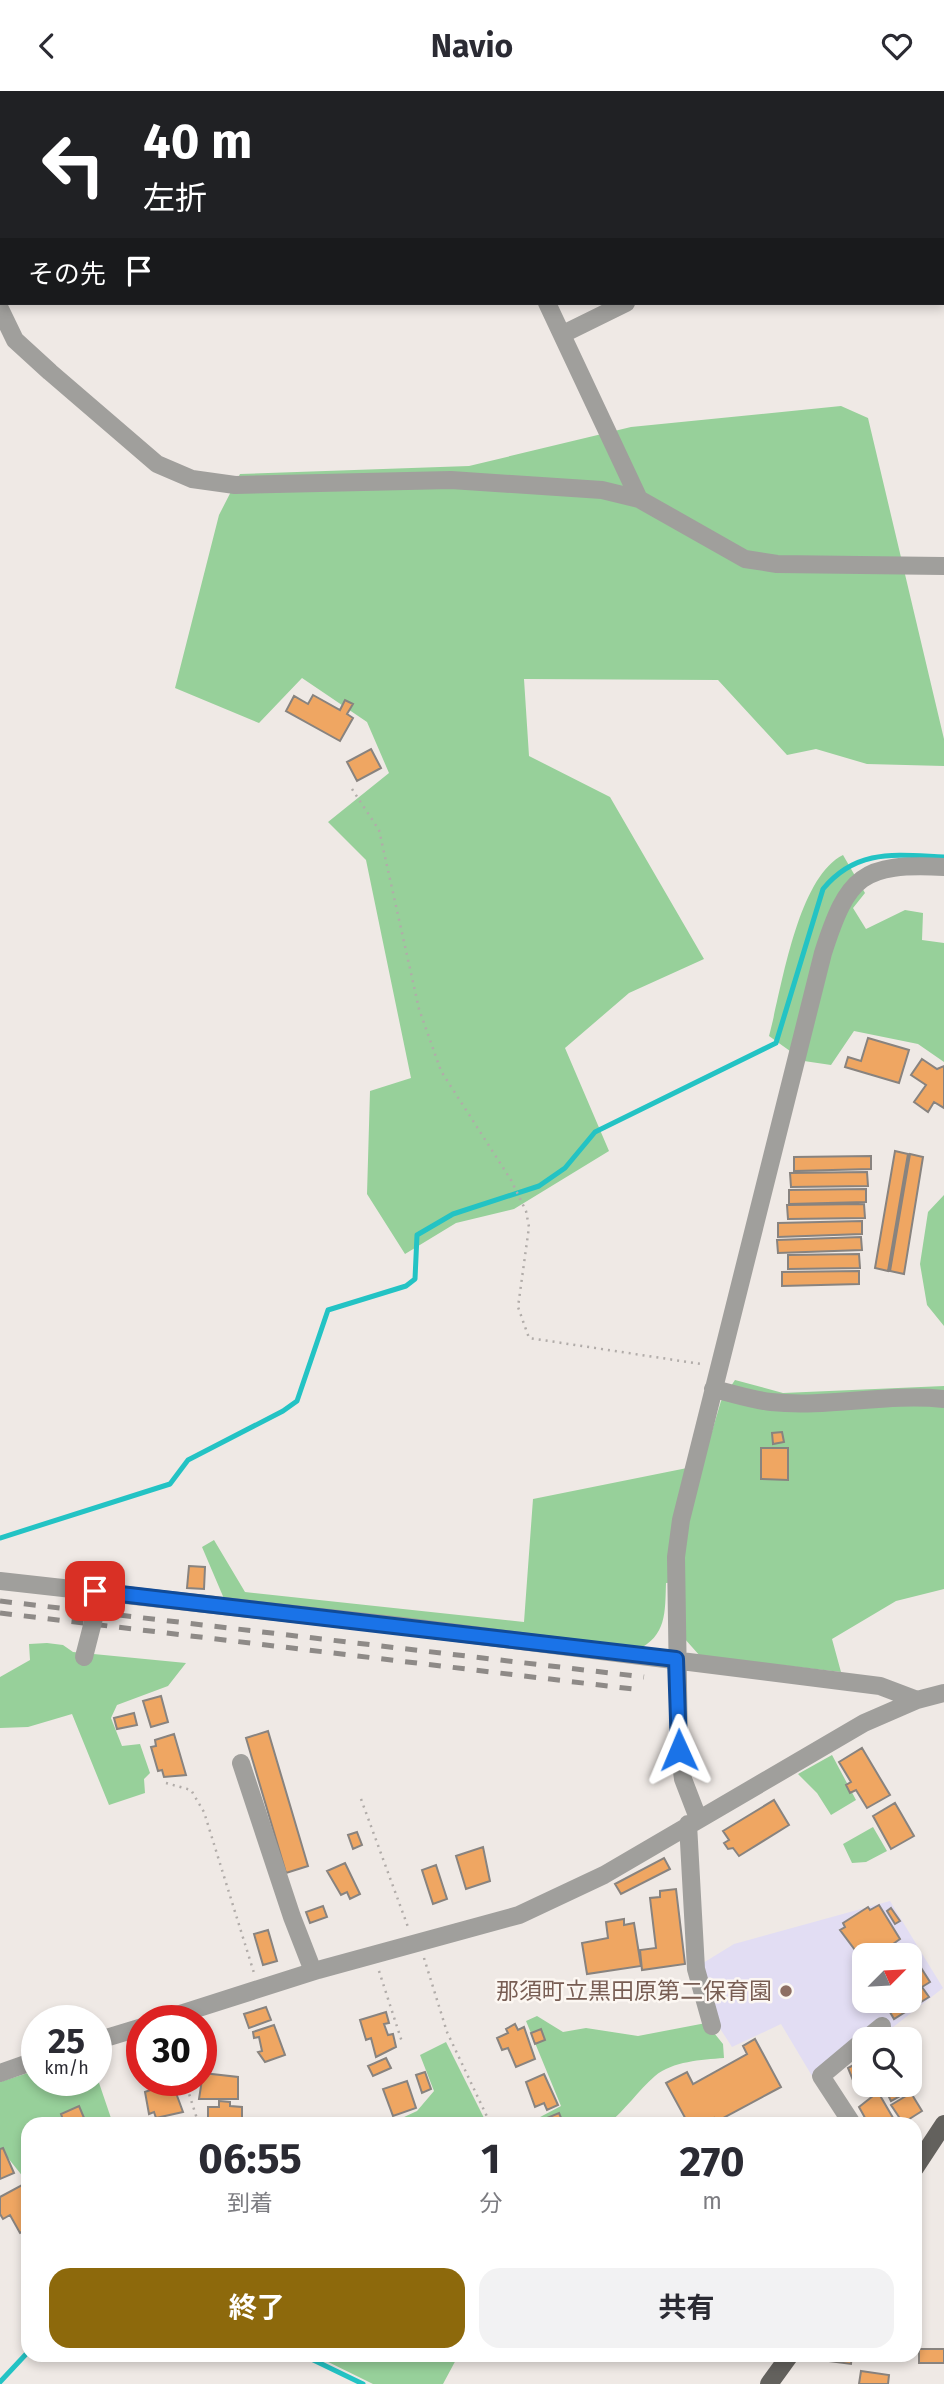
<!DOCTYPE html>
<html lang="ja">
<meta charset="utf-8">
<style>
:root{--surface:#fff;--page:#f2f2f3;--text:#2b2b33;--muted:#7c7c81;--accent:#8d690c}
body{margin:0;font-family:"Fira Sans","Noto Sans JP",sans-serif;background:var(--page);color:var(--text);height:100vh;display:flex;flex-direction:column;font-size:26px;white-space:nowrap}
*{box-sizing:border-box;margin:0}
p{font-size:23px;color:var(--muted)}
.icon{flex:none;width:38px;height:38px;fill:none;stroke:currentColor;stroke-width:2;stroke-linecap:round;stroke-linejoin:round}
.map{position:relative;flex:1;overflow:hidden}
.details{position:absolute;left:21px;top:2026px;width:901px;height:245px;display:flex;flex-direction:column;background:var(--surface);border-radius:21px;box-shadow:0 4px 10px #0003}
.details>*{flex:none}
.banner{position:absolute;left:0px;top:0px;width:945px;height:214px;box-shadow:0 4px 10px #0003;background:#202124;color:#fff;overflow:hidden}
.needle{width:46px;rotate:66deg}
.buttons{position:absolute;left:852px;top:1852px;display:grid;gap:14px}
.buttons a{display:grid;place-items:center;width:70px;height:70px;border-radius:14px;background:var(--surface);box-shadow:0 4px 10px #0003;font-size:35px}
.speed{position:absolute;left:21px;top:1914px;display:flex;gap:14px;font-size:35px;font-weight:700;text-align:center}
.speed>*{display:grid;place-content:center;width:91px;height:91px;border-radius:50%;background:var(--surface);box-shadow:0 4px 10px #0003;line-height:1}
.speed small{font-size:18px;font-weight:400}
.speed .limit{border:10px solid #d22;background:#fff;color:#111}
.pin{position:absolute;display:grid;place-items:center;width:60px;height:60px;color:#fff;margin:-30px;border-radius:14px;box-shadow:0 4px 10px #0006}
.me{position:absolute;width:77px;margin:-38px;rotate:359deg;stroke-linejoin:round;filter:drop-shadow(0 0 5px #0008)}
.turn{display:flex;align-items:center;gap:24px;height:147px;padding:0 28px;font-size:32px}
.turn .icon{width:91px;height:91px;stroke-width:2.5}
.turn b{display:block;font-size:49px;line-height:60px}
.then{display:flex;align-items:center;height:66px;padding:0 28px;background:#0003;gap:14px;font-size:26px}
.eta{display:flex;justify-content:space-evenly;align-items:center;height:119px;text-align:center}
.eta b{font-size:42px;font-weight:700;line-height:49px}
.button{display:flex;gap:14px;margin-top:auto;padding:14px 28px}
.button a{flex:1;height:80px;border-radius:21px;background:var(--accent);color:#fff;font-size:28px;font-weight:700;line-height:80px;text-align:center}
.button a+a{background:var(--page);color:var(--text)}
header{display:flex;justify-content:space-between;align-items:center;height:91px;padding:0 28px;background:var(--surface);font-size:32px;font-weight:700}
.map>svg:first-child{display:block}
.education{fill:#e2ddf3;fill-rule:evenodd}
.green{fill:#97d09a}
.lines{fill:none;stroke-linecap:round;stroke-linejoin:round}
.stream{stroke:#23c3c4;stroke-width:5}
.building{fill:#efa662;stroke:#88837f;stroke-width:2}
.path{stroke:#b1aca9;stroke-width:2.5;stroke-dasharray:2 5;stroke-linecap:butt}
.minor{stroke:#a09f9c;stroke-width:18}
.major{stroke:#63615d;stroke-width:18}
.rail{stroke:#8e8a87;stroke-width:5;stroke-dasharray:12 12;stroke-linecap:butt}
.minor-bridge{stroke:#a09f9c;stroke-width:18}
.route-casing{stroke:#114b97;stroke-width:18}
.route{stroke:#1a73e8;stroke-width:12}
.education-dot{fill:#8d6e63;stroke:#fcf7f2;stroke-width:2.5}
.labels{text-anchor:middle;stroke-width:5;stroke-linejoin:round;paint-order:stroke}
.education-label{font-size:23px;fill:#785e54;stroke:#fcf7f2;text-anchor:end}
</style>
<header><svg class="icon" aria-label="back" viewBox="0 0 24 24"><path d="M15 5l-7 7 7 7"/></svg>Navio<svg class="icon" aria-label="heart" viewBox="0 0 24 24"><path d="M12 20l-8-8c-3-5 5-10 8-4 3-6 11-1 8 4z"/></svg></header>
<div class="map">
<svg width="944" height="2293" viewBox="0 0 944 2293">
<rect width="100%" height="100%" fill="#efe9e5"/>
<path class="education" d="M 890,1810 L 943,1897 L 818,1995 L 781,1933 L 732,1956 L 719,1936 L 703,1872 L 734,1853 ZM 864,1864 L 910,1864 L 910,1909 L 864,1909 Z"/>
<path class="green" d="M 841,315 L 868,327 L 944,648 L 944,675 L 867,673 L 816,658 L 787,664 L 718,589 L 524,588 L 529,665 L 610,706 L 704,868 L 629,902 L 565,957 L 609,1060 L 514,1118 L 456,1132 L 405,1163 L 367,1103 L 370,1000 L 411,987 L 366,769 L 328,731 L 389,682 L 367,631 L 302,587 L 259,632 L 175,597 L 219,424 L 240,383 L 469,375 L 631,336 Z
M 843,764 L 865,802 L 853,817 L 866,838 L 905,819 L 923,822 L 922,849 L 944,852 L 944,971 L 918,953 L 854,940 L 831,974 L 804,970 L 769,945 C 782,897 797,787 843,764 Z
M 944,1104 L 944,1235 L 927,1214 L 920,1173 L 928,1121 Z
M 735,1289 L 783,1302 L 944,1295 L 944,1498 L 896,1510 L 832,1548 L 841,1581 L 700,1565 L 684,1547 L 683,1491 L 666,1492 C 665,1521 667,1545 637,1559 L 225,1510 L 202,1456 L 214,1449 L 245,1501 L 524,1531 L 533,1408 L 702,1374 L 721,1310 Z
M 47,1552 L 63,1554 L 73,1561 L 186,1572 L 168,1595 L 117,1614 L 111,1627 L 122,1655 L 140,1653 L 150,1682 L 144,1688 L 145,1702 L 109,1714 L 72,1623 L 28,1636 L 0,1637 L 0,1586 L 30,1569 L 29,1553 Z
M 832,1664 L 856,1709 L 831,1724 L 817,1702 L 798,1683 Z
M 873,1736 L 887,1760 L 866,1771 L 852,1772 L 843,1753 Z
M 537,1925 L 563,1941 L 586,1937 L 638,1945 L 706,1932 L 723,1953 L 724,1967 C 701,1969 673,1970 655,1985 C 638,2000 625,2019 608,2033 L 525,2034 L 561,2015 L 526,1930 Z
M 446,1951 L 487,2033 L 389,2033 L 417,2020 L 434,2000 L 420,1964 Z
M 37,1979 L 37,1990 L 96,1990 L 96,1983 L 113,2033 L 28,2034 L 28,2092 L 0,2057 L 0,1991 Z
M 316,2265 L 458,2265 L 443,2293 L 373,2293 Z"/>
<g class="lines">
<path class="stream" d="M 0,1447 L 170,1393 L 188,1369 L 283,1320 L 297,1310 L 328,1219 L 406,1195 L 415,1188 L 417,1144 L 453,1123 L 539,1095 L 565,1077 L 595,1041 L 776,952 L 823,798 C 857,757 896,764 944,766
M 303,2264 L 363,2293
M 0,2291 L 28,2261"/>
</g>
<path class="building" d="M 313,604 L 340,619 L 345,609 L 353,613 L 347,623 L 353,627 L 340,650 L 286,620 L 294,605 L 308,613 Z
M 371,658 L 381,677 L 357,690 L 347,671 Z
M 868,947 L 909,959 L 899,992 L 845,976 L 848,966 L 861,970 Z
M 922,968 L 937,978 L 944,975 L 944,1017 L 934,1011 L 928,1021 L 914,1011 L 926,994 L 911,984 Z
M 895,1060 L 908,1063 L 888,1180 L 875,1177 Z
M 910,1063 L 923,1066 L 904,1183 L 890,1180 Z
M 871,1065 L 871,1078 L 794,1080 L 794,1066 Z
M 867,1081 L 868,1095 L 791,1096 L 790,1082 Z
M 866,1098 L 866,1111 L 789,1113 L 789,1099 Z
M 864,1113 L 865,1127 L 788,1128 L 787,1114 Z
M 862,1130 L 862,1143 L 778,1146 L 778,1132 Z
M 861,1146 L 862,1159 L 778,1162 L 777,1149 Z
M 859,1163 L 860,1177 L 788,1178 L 788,1164 Z
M 859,1180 L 859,1193 L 782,1195 L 782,1181 Z
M 782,1341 L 784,1351 L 773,1353 L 772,1342 Z
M 761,1357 L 788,1357 L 788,1389 L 761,1388 Z
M 189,1475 L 205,1476 L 204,1498 L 187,1497 Z
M 161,1605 L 168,1631 L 151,1636 L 143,1610 Z
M 134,1622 L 137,1634 L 117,1638 L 114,1627 Z
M 268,1640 L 308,1775 L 286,1782 L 246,1647 Z
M 174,1643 L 186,1684 L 164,1686 L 162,1679 L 158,1680 L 151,1656 L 156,1655 L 155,1649 Z
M 862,1657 L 890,1704 L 867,1717 L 856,1699 L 850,1702 L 846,1694 L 851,1691 L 839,1671 Z
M 774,1709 L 789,1734 L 739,1765 L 733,1757 L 728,1758 L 724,1752 L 729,1749 L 723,1740 Z
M 895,1712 L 914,1745 L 891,1758 L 873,1725 Z
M 357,1741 L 362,1754 L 353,1758 L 348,1744 Z
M 483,1756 L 490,1790 L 466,1798 L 456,1765 Z
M 664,1767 L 670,1778 L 621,1803 L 615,1793 Z
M 345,1772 L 360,1803 L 350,1808 L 347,1801 L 341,1804 L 327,1780 Z
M 436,1774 L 447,1808 L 433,1813 L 422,1779 Z
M 676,1798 L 685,1873 L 642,1879 L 640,1859 L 656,1857 L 650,1807 L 660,1806 L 660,1800 Z
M 879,1814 L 900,1848 L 893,1853 L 896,1859 L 900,1856 L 905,1864 L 864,1864 L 864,1871 L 840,1839 L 845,1836 L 843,1832 L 868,1816 L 870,1819 Z
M 323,1815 L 327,1826 L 310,1832 L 306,1821 Z
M 891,1817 L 900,1830 L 895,1833 L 887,1820 Z
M 624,1828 L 624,1834 L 634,1832 L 641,1875 L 587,1883 L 582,1852 L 608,1847 L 606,1831 Z
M 268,1839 L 277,1870 L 263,1874 L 254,1843 Z
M 911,1861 L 930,1891 L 922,1896 L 929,1906 L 894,1928 L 883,1909 L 910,1909 L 910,1864 L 907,1864 Z
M 266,1916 L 271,1929 L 249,1937 L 244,1923 Z
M 386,1921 L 389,1932 L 384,1933 L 388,1944 L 393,1943 L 396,1956 L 376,1966 L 371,1947 L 366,1949 L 360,1929 Z
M 515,1933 L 518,1939 L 524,1936 L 535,1968 L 516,1976 L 508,1957 L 502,1959 L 497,1947 L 508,1942 L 506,1938 Z
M 274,1934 L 285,1964 L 265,1971 L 258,1961 L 262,1960 L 259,1946 L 254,1947 L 253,1941 Z
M 541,1938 L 545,1949 L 535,1953 L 531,1942 Z
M 755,1948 L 781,1996 L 716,2031 L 714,2027 L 703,2034 L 689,2034 L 666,1992 L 687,1981 L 693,1993 L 747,1963 L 743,1955 Z
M 386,1967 L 391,1977 L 373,1985 L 368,1975 Z
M 859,1971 L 867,1993 L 857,1999 L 848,1977 Z
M 425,1981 L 431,1998 L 422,2002 L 416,1984 Z
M 203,1982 L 238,1986 L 238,2008 L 199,2008 Z
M 544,1983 L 558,2014 L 547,2019 L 544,2012 L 535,2016 L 526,1991 Z
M 407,1990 L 416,2017 L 393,2025 L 383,1998 Z
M 172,1991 L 183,2021 L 156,2027 L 154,2021 L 149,2023 L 145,2001 Z
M 875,1993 L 905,1993 L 909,2000 L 891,2010 L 887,2002 L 882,2005 Z
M 878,2001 L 896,2032 L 893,2034 L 869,2034 L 859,2016 Z
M 911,2002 L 922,2020 L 903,2032 L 891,2014 Z
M 219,2010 L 230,2011 L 230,2015 L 242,2016 L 242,2034 L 208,2032 L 208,2016 L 219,2016 Z
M 79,2015 L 87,2034 L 65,2034 L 61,2023 Z
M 559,2022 L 564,2034 L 535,2034 L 535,2032 Z
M 3,2057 L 14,2082 L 0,2088 L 0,2058 Z
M 22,2094 L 28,2105 L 28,2138 L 20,2142 L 10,2124 L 3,2128 L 0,2123 L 0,2106 Z
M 919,2258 L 944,2258 L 944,2272 L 919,2272 Z
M 821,2264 L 852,2264 L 851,2273 L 820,2269 Z
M 861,2280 L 889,2284 L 888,2293 L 859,2293 Z"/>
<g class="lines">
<path class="path" d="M 352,698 L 379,739 L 419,918 L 441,980 L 511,1089 L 526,1120 L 529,1136 L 518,1216 L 529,1247 L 701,1273
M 166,1692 L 191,1699 L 204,1721 L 254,1882
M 361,1708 L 408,1836
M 424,1867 L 447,1941 L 491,2034
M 379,1880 L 402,1951
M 185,1990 L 199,2034
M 506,2034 L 516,2029"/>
<path class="minor" d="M 440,0 L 441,2
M 943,53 L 944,53
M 547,212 L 639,408
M 0,218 L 15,249 L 50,281 L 157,373 L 192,388 L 235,394 L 451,389 L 602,399 L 639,408 L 745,468 L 777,473 L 944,475
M 563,243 L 626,212
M 713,1298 C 732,1302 752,1309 771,1311 C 828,1317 886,1302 944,1308
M 0,1490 L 402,1535 L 880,1595 L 917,1609
M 241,1672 L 292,1826 L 313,1880
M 698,1727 L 683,1688 L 679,1659 L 676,1466 L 681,1429 L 823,862 C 848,784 862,772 944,776
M 688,1733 L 696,1878 L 712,1935
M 158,1930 L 318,1879 L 519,1824 L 604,1784 L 864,1632 L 917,1609 L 944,1602
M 866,1948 L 882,1935
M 96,1950 L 142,1936
M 0,1982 L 37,1969
M 853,2034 L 821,1985 L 864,1949"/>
<path class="major" d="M 915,2077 L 944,2033
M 769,2293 L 790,2264"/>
<path class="rail" d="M 0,1510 L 644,1586
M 0,1522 L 641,1599"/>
<path class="minor-bridge" d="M 84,1566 L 106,1480"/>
</g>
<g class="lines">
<g class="route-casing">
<path id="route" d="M 95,1500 L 676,1568 L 679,1659"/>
</g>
<use href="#route" class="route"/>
</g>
<circle class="education-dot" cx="786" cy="1900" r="7"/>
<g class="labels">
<g class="education-label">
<text x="772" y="1908">那須町立黒田原第二保育園</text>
</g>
</g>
</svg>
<div class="buttons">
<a><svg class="needle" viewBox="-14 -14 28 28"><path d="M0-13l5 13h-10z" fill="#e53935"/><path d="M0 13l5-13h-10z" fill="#7c7c81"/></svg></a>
<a><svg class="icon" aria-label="search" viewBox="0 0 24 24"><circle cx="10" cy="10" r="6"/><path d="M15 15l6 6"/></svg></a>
</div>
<div class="speed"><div>25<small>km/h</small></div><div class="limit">30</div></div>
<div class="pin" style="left:95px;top:1500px;background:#d93025"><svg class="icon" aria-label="arrive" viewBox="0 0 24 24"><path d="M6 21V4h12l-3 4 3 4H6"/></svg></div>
<svg class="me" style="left:679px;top:1659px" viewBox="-20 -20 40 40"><path d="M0-17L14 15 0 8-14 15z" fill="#1a73e8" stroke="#fff" stroke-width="4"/></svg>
<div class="banner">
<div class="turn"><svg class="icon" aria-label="left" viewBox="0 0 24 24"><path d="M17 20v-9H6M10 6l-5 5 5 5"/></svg><div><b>40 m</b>左折</div></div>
<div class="then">その先<svg class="icon" aria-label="arrive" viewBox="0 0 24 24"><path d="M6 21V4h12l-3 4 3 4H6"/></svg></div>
</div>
<section class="details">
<div class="eta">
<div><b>06:55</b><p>到着</p></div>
<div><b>1</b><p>分</p></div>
<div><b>270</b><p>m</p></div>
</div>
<div class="button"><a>終了</a><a>共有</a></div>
</section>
</div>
